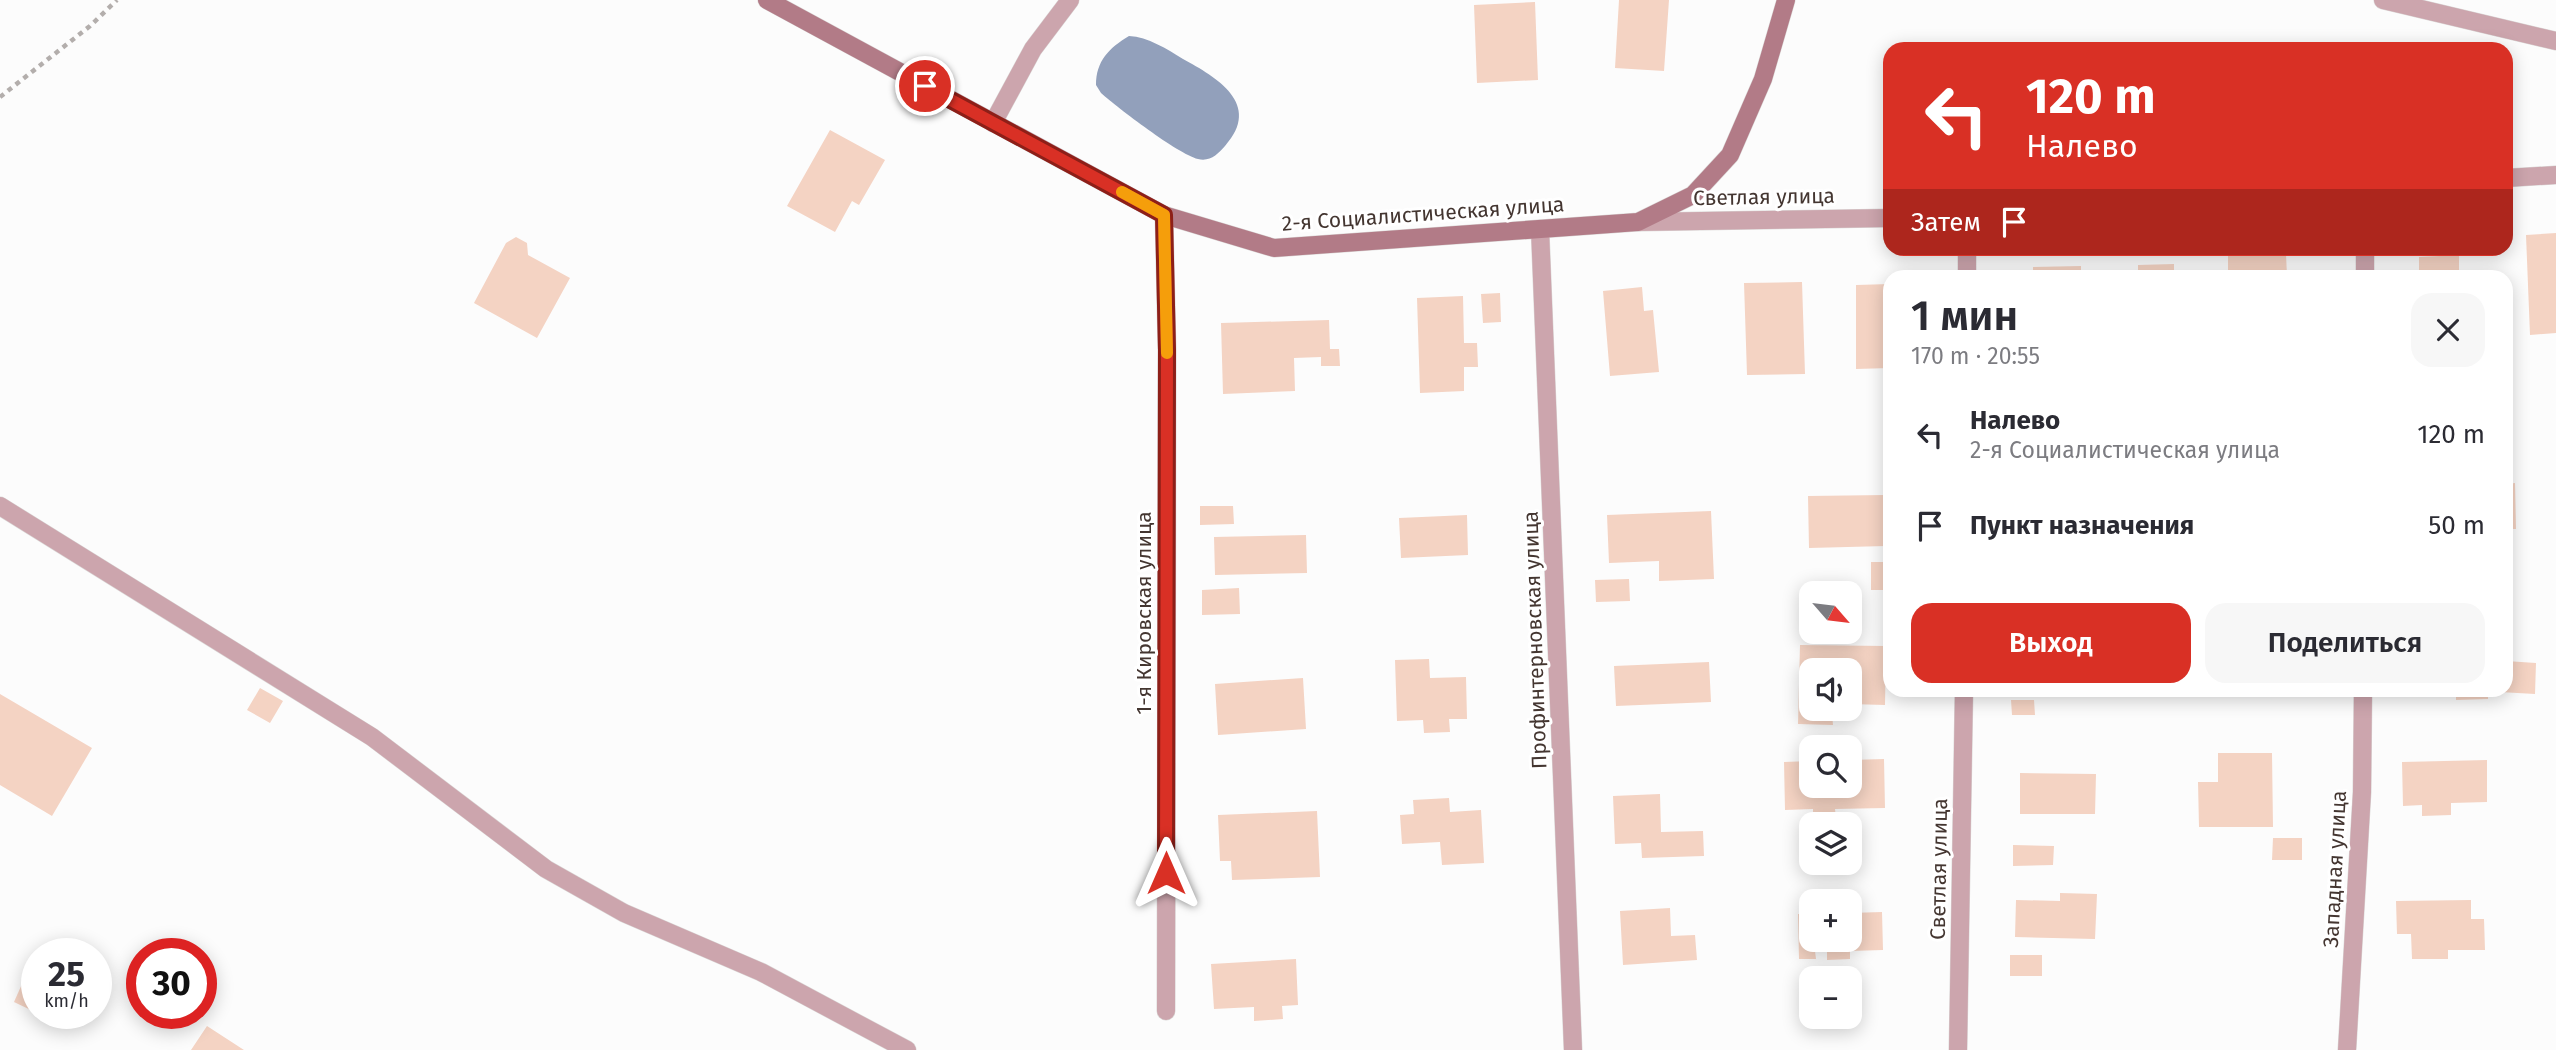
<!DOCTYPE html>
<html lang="ru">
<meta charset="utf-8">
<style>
:root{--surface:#fff;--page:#f7f7f7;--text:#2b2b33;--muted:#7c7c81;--accent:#d93025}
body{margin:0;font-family:"Fira Sans",sans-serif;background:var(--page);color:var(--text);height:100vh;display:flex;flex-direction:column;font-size:26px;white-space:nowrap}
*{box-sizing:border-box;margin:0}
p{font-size:23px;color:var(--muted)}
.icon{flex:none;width:38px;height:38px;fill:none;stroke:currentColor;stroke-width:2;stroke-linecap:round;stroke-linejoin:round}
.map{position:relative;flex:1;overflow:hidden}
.panel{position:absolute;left:1883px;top:270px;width:630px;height:427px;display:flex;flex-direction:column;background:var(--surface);border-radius:21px;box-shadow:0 4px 18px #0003}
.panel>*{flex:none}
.banner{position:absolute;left:1883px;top:42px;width:630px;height:214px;border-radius:21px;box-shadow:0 4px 18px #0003;background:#d93025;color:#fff;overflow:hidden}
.needle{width:46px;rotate:118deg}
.controls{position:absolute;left:1799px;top:581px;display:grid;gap:14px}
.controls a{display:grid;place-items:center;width:63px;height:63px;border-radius:14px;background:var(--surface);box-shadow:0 4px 18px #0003;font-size:35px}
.speed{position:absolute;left:21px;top:938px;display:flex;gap:14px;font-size:35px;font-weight:700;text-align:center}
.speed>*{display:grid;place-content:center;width:91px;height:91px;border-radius:50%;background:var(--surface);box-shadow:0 4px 18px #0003;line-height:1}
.speed small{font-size:18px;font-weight:400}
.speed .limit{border:10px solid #d22;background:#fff;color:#111}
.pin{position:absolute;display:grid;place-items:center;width:60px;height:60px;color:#fff;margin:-30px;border:4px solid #fff;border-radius:50%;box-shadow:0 2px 7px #0007}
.me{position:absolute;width:77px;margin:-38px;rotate:0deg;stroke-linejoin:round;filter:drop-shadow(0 0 5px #0008)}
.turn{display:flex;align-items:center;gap:24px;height:147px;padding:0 28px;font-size:32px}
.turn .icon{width:91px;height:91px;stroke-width:2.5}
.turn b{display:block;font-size:49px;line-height:60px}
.then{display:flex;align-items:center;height:66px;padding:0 28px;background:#0003;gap:14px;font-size:26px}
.round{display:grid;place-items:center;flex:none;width:74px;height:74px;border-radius:21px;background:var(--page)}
.head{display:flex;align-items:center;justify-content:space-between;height:119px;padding:0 28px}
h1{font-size:42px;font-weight:600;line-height:52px}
.cta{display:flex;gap:14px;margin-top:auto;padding:14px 28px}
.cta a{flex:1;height:80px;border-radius:21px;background:var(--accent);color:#fff;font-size:28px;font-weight:600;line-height:80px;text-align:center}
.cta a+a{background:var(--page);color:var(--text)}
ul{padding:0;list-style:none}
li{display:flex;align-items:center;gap:21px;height:91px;padding:0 28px}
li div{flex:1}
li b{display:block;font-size:26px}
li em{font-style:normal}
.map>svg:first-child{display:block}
.water{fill:#92a0bb}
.building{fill:#f4d3c3}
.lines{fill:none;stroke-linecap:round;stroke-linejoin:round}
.street-casing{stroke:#dbd8d7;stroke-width:19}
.secondary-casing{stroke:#dbd8d7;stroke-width:19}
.path{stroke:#b3aeac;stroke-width:4.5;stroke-dasharray:5 5;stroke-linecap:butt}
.street{stroke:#cca5ad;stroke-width:18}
.secondary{stroke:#b27b87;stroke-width:18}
.route-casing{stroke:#8d1f18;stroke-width:18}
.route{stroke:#d93025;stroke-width:12}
.slow{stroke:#f59e0b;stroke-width:12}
.labels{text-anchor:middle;stroke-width:6;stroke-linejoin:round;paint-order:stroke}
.street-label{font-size:21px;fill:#443631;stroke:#fff}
</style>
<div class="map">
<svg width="2556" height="1050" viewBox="0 0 2556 1050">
<rect width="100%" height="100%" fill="#fcfcfc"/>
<path class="water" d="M 1129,36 C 1148,37 1167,49 1183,59 C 1216,77 1263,104 1225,146 C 1218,154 1210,162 1198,159 C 1178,154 1118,108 1101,93 L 1096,85 C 1096,61 1109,48 1129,36 Z"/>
<path class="building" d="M 1619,0 L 1669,0 L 1664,71 L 1615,68 Z
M 1535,2 L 1538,80 L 1477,83 L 1474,5 Z
M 830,130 L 885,160 L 859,205 L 852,201 L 835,232 L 787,206 Z
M 2556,233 L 2556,333 L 2530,335 L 2526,235 Z
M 516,237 L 527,243 L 528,255 L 570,278 L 537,338 L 474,303 L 506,243 Z
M 2286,254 L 2287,276 L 2228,276 L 2228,256 Z
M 2459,255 L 2459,276 L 2419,276 L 2419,257 Z
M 2174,264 L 2174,276 L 2138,276 L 2138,265 Z
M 2081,266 L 2081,276 L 2033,276 L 2033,267 Z
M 1802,282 L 1805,374 L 1747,375 L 1744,283 Z
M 1890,284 L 1890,368 L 1856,369 L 1856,285 Z
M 1642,287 L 1644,311 L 1653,310 L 1659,372 L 1610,376 L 1603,291 Z
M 1500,293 L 1501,322 L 1483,323 L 1481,294 Z
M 1463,296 L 1464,343 L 1477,343 L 1478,367 L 1464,367 L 1464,391 L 1420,393 L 1417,298 Z
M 1329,320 L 1330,349 L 1339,349 L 1340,366 L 1321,366 L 1321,357 L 1294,358 L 1295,391 L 1223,394 L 1221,323 Z
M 2515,483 L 2516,529 L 2506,529 L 2506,484 Z
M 1885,495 L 1886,546 L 1809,548 L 1808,496 Z
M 1200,506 L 1233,506 L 1234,524 L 1200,525 Z
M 1711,511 L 1714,579 L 1659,581 L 1659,561 L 1609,563 L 1607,515 Z
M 1467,515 L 1468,555 L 1401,558 L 1399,518 Z
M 1306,535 L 1307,573 L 1215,575 L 1214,537 Z
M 1871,562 L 1890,562 L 1890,590 L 1871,590 Z
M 1629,579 L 1630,601 L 1596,602 L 1595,580 Z
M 1239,588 L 1240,614 L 1202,615 L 1202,590 Z
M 1800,645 L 1886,646 L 1885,705 L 1850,704 L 1850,670 L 1811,670 L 1811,709 L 1850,709 L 1850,714 L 1832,713 L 1833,725 L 1798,724 Z
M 1429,659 L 1430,678 L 1466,677 L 1467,719 L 1449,719 L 1450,732 L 1424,733 L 1423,720 L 1397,721 L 1395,660 Z
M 2506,661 L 2536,663 L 2535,694 L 2500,692 L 2500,690 L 2506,690 Z
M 1709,662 L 1711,702 L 1616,706 L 1614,666 Z
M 1303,678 L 1306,729 L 1218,735 L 1215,684 Z
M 260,688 L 283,701 L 270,723 L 247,710 Z
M 2025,690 L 2112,690 L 2112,694 L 2025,693 Z
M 2456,690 L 2488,690 L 2488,699 L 2456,700 Z
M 0,694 L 92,748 L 52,816 L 0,785 Z
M 2011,700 L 2034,700 L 2035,715 L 2012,715 Z
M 2218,753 L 2272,753 L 2273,827 L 2199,827 L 2198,782 L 2218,782 Z
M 1884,759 L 1885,808 L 1835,809 L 1836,818 L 1813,818 L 1813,809 L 1785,810 L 1784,762 L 1811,761 L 1811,786 L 1850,786 L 1850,760 Z
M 2487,760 L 2487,802 L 2451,803 L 2451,815 L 2422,816 L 2422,805 L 2403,806 L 2402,762 Z
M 2020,773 L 2096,774 L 2095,814 L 2020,814 Z
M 1660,794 L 1661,832 L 1703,831 L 1704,856 L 1642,858 L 1641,843 L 1615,844 L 1613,796 Z
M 1449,798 L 1450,812 L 1481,810 L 1484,863 L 1442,865 L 1440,842 L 1402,844 L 1400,815 L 1414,814 L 1413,800 Z
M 1317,811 L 1320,877 L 1232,880 L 1231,861 L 1220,861 L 1218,815 Z
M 2273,838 L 2302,838 L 2302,860 L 2272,860 Z
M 2013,845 L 2054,846 L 2053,865 L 2013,866 Z
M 2060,893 L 2097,894 L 2095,939 L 2015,937 L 2016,900 L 2060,901 Z
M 2471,900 L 2471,919 L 2484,919 L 2485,950 L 2448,950 L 2448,959 L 2412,959 L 2411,934 L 2397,934 L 2396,901 Z
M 1670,908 L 1671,936 L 1695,935 L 1697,960 L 1623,965 L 1620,911 Z
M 1882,912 L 1883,950 L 1850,951 L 1850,959 L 1827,960 L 1827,951 L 1815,951 L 1816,959 L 1799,959 L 1798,914 L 1811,914 L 1811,940 L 1850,940 L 1850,913 Z
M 2010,955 L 2042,955 L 2042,976 L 2010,976 Z
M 1296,959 L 1298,1005 L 1282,1006 L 1283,1019 L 1254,1021 L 1254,1007 L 1214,1009 L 1211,964 Z
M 26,975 L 37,980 L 37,1013 L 14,1002 Z
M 207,1026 L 244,1050 L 191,1050 Z"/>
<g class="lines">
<g class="street-casing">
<path id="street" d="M 2383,0 L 2556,41
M 993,123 L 1033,49 L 1070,0
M 2506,178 L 2556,175
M 1164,215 L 1167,350 L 1166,1011
M 1638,222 L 1890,218
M 1540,229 L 1573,1050
M 1967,276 L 1967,248
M 2365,276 L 2365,248
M 0,506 L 372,737 L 546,869 L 624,913 L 761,972 L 907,1050
M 1958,1050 L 1964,690
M 2347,1050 L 2362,792 L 2363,690"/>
</g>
<g class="secondary-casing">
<path id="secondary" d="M 767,0 L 1164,215 L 1274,248 L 1638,222 L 1693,195 L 1730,155 L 1763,79 L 1786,0"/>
</g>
<path class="path" d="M 0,97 L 90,26 L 117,0"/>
<use href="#street" class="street"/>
<use href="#secondary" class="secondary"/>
</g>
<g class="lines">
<g class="route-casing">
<path id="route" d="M 925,86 L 1164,215 L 1167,350 L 1166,873"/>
</g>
<use href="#route" class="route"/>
<path class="slow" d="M 1122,192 L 1164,215 L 1167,353"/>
</g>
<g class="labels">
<g class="street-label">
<text transform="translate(1764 197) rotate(-1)" y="7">Светлая улица</text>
<text transform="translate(1423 214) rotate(-4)" y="7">2-я Социалистическая улица</text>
<text transform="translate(1144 613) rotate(-90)" y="7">1-я Кировская улица</text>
<text transform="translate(1535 640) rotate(-92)" y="7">Профинтерновская улица</text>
<text transform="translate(1939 869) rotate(-89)" y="7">Светлая улица</text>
<text transform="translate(2335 869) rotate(-87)" y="7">Западная улица</text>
</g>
</g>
</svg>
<div class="controls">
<a><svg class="needle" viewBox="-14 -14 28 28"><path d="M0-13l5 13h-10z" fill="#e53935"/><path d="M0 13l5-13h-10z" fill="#7c7c81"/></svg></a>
<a><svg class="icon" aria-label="sound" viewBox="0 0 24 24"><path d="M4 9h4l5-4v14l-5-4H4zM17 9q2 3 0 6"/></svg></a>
<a><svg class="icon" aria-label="search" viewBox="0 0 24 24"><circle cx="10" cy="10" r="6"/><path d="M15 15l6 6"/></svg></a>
<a><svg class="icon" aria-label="layers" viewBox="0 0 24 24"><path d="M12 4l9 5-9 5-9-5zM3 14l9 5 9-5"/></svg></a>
<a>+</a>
<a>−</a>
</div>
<div class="speed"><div>25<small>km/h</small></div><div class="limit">30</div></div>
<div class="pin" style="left:925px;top:86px;background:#d93025"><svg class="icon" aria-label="arrive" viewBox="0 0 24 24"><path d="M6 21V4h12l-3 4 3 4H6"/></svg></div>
<svg class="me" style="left:1166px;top:873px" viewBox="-20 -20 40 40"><path d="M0-17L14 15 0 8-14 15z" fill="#d93025" stroke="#fff" stroke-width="4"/></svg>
<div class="banner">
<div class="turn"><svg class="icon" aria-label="left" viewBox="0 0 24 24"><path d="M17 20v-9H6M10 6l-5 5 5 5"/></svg><div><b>120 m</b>Налево</div></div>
<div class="then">Затем<svg class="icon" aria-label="arrive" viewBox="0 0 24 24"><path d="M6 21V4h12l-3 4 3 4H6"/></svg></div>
</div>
<section class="panel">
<div class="head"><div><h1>1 мин</h1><p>170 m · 20:55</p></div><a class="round"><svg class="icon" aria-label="close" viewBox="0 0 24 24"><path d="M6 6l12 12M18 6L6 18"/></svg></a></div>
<ul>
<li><svg class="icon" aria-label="left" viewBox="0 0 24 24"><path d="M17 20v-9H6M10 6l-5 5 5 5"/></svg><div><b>Налево</b><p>2-я Социалистическая улица</p></div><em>120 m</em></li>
<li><svg class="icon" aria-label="arrive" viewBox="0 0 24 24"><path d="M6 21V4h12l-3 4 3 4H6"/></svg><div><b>Пункт назначения</b></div><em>50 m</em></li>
</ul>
<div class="cta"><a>Выход</a><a>Поделиться</a></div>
</section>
</div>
